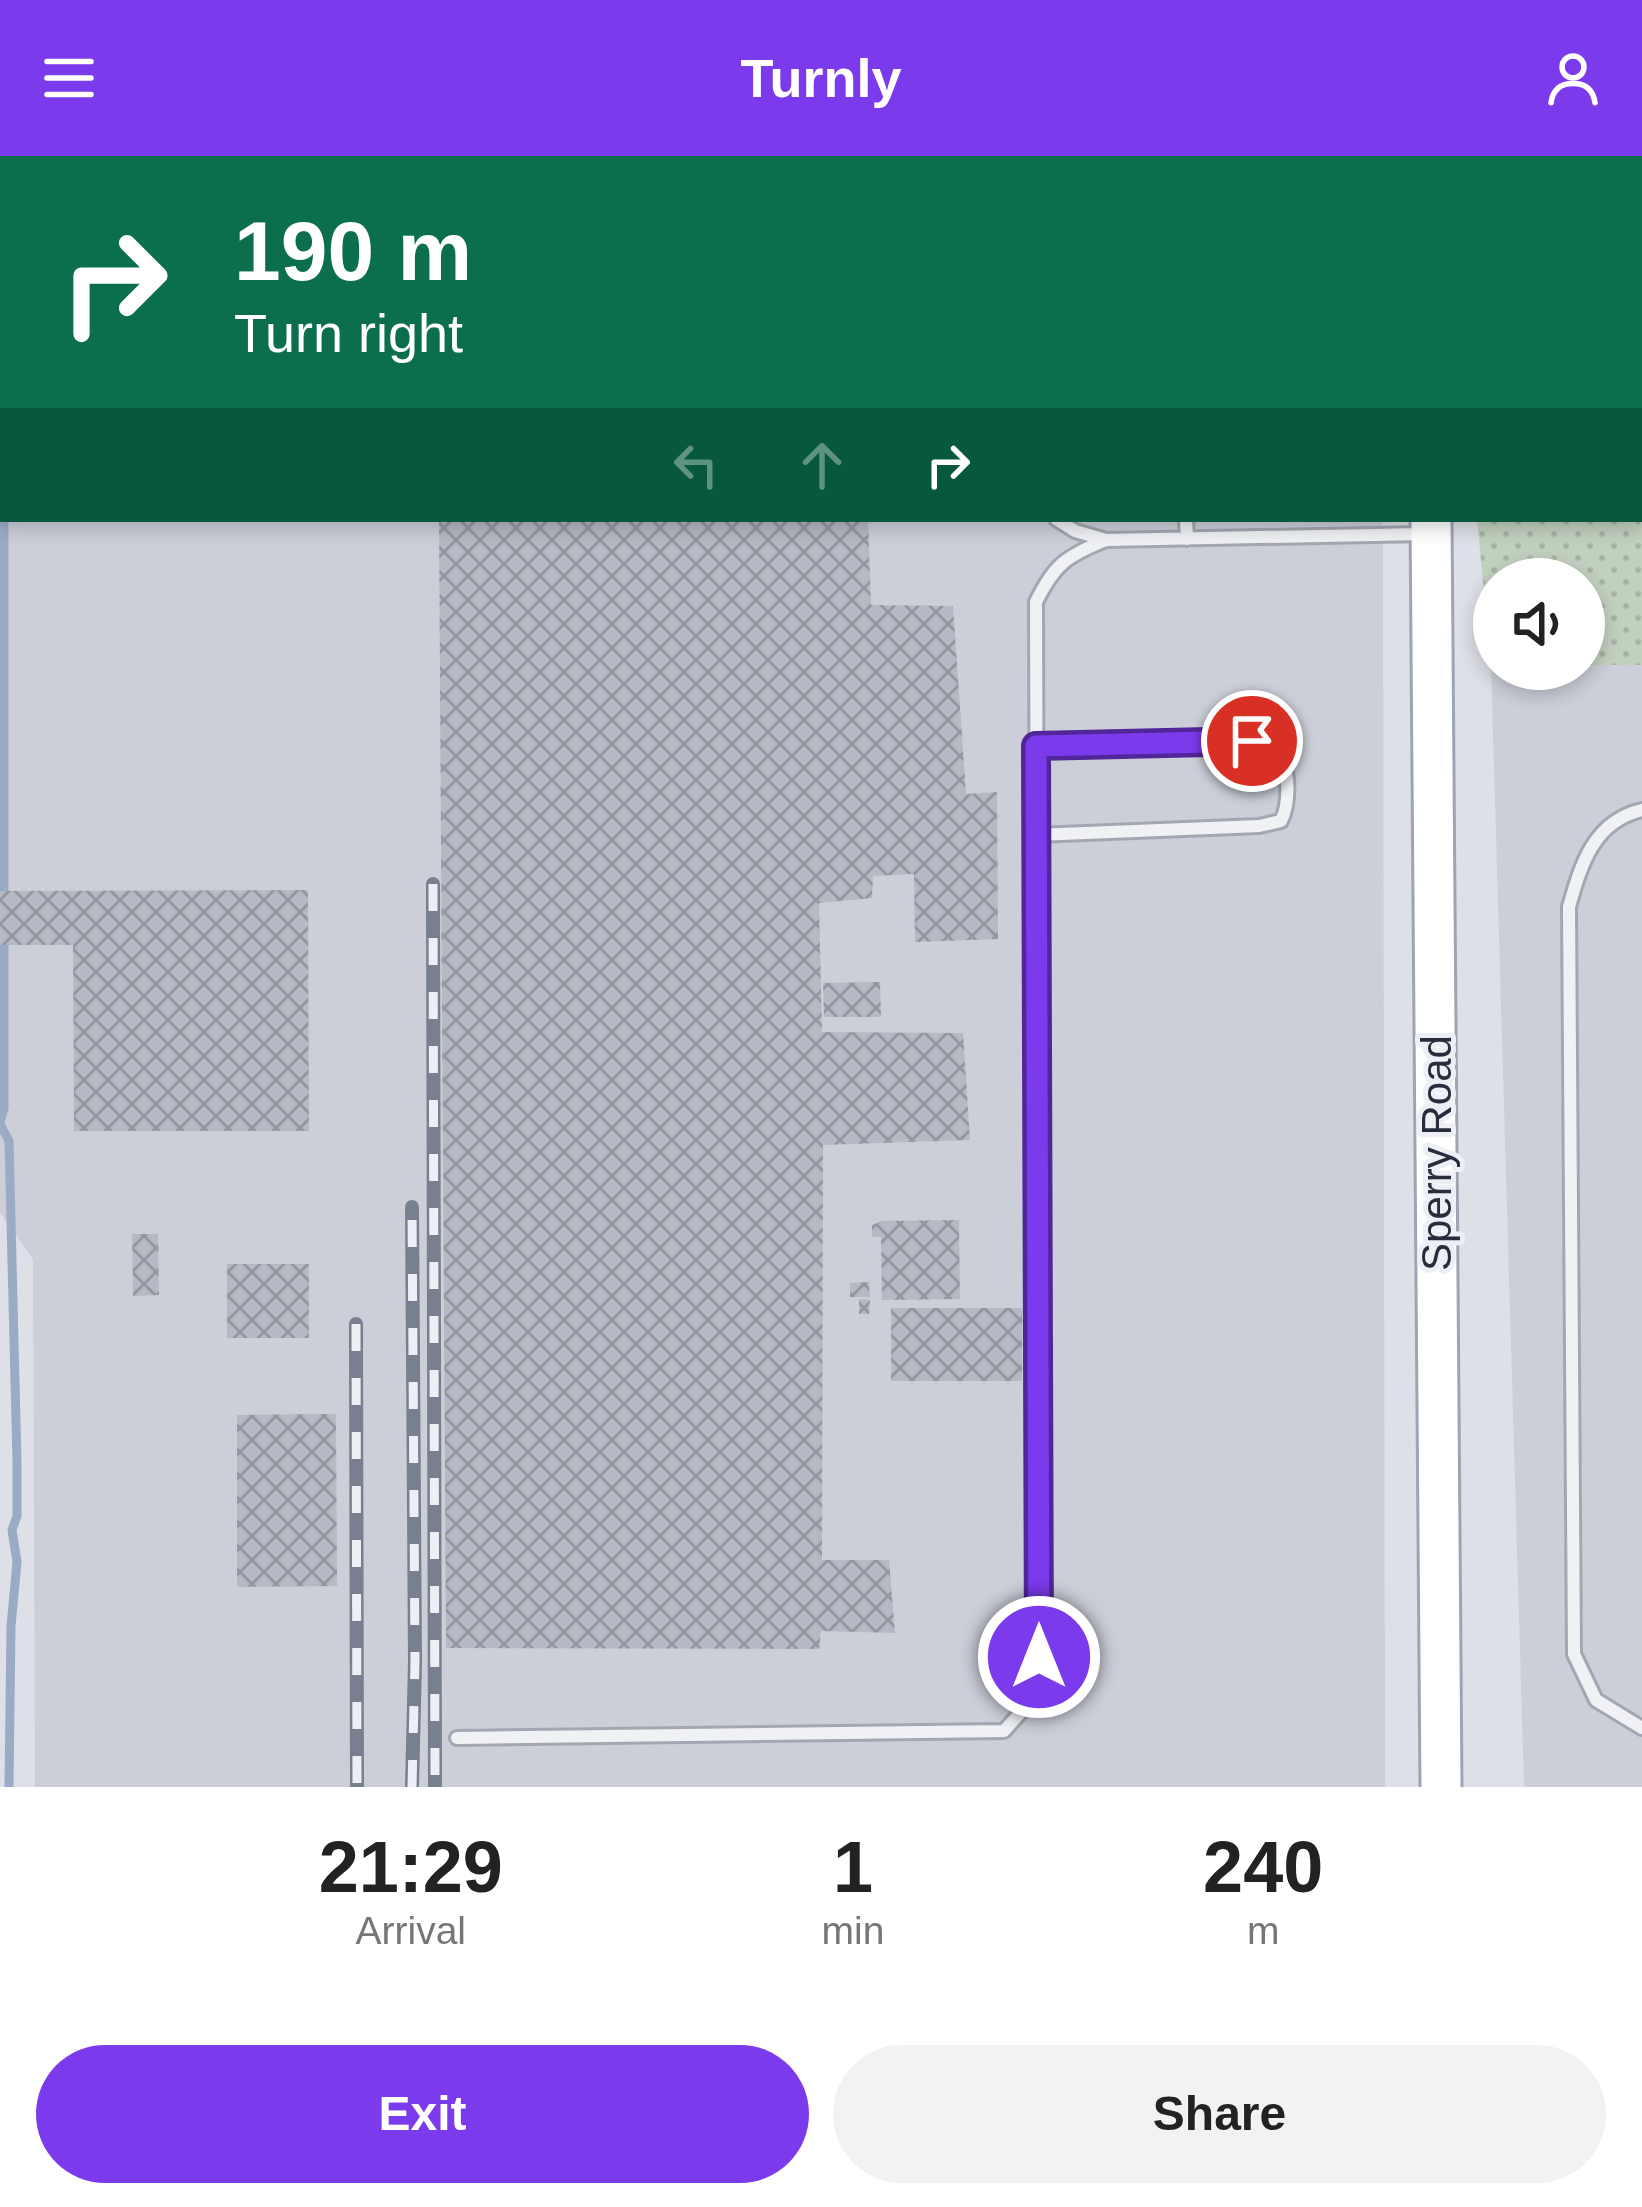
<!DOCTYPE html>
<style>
:root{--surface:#fff;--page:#f2f2f2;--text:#222;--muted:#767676;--accent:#7c3aed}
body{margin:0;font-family:Arial,sans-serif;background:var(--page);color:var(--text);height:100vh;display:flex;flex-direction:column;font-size:45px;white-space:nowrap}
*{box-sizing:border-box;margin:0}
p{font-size:39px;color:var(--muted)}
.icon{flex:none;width:66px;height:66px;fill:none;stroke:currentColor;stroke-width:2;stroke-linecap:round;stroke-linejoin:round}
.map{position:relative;height:1631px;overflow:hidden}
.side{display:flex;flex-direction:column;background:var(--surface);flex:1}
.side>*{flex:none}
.guide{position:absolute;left:0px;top:0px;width:1644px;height:366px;box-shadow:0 6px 18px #0003;background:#0b6e4f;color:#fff;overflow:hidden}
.fabs{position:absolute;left:1473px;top:402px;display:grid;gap:24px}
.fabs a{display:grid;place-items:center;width:132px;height:132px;border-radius:50%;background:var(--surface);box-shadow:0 6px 18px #0003;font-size:60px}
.pin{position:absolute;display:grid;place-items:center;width:102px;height:102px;color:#fff;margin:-51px;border:6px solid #fff;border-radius:50%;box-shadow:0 3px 12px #0007}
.me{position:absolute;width:132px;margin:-66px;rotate:0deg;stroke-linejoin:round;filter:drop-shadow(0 0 9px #0008)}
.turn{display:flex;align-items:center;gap:42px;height:252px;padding:0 36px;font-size:54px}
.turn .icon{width:156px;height:156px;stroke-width:2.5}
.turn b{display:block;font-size:84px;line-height:102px}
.lanes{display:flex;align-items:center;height:114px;padding:0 36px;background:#0003;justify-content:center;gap:60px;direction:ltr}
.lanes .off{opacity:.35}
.eta{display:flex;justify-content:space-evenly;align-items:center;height:204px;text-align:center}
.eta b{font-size:72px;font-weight:700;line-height:84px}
.primary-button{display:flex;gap:24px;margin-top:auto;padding:24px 36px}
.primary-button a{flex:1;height:138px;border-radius:72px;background:var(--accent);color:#fff;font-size:48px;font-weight:700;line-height:138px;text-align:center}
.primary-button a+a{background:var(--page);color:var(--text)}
header{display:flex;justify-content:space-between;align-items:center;height:156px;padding:0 36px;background:var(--accent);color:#fff;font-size:54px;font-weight:700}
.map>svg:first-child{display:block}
.built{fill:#cccfd8}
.grass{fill:url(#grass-dots)}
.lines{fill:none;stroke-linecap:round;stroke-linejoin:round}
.stream{stroke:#9aabc6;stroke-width:9}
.building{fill:url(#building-cross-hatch)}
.lane-casing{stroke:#a4a7b1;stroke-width:18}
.primary-casing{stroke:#9da4b2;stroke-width:45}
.lane{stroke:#f0f1f5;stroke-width:12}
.primary{stroke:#fff;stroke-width:39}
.rail-casing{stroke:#787f8f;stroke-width:14}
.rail{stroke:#edeff4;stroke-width:9;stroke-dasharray:27;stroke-linecap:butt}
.route-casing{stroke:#51269a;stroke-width:30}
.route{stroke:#7c3aed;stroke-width:21}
.labels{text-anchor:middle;stroke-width:10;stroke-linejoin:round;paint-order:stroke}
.street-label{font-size:42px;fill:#282d3d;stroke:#edeff4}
</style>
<header><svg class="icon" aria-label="menu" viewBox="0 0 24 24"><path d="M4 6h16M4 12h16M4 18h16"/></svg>Turnly<svg class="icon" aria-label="person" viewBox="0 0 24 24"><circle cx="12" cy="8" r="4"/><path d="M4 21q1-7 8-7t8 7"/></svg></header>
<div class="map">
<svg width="1642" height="1631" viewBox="0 0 1642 1631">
<defs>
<pattern id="grass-dots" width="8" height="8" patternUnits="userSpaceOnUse" patternTransform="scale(3)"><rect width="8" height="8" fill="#c2d0bf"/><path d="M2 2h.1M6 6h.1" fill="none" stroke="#a7b3a5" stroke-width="1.8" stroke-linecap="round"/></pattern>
<pattern id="building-cross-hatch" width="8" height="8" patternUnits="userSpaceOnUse" patternTransform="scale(3)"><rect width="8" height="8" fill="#b5b9c3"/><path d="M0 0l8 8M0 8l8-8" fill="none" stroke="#9397a0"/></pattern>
</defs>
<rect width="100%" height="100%" fill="#dee0e7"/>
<path class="built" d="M 0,0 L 1382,0 L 3,3 L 3,363 L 1383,363 L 1385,1631 L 35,1631 L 33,1103 L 0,1057 Z
M 1491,509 L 1494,513 L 1584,513 L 1584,509 L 1642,509 L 1642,1631 L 1524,1631 Z"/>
<path class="grass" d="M 1468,0 L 1642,0 L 1642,509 L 1584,509 L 1584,423 L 1494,423 L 1491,509 L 1477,363 L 1641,363 L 1641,3 Z"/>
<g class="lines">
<path class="stream" d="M 4,0 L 4,3
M 4,363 L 4,742
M 0,966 L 4,953 L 4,782
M 0,968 L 9,985 L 17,1306 L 17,1360 L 12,1374 L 17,1406 L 11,1470 L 9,1631"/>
</g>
<path class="building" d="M 439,363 L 868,363 L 871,449 L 953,450 L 966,638 L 997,636 L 998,783 L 915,786 L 914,718 L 873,720 L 872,742 L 819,747 L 822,876 L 963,877 L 970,984 L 823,989 L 822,1404 L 889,1404 L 895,1477 L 821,1475 L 819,1493 L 446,1492 Z
M 308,734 L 309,975 L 74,975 L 73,789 L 0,789 L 0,735 Z
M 880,826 L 881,861 L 824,861 L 823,827 Z
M 959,1064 L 960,1143 L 882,1144 L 881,1081 L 872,1081 L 872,1069 L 882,1065 Z
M 132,1078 L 158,1078 L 159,1139 L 133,1140 Z
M 227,1108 L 309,1108 L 309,1182 L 227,1182 Z
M 869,1126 L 870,1141 L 850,1141 L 850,1127 Z
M 859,1143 L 870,1144 L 869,1158 L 859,1158 Z
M 891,1152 L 1022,1152 L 1022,1225 L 891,1225 Z
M 336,1258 L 337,1430 L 237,1431 L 237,1259 Z"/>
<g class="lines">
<g class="lane-casing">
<path id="lane" d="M 952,0 L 953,3
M 1056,363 L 1075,375 L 1106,384 L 1424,378
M 1186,363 L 1187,383
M 1036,590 L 1252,585 C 1261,589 1272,592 1278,599 C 1291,613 1289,650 1281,665 L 1259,670 L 1036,679
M 1642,654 C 1594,665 1581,708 1569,751 L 1574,1498 L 1596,1544 L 1642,1572
M 457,1582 L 1004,1575 L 1030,1546 L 1039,1501 L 1036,446 C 1054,409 1066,400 1106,384"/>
</g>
<g class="primary-casing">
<path id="primary" d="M 1428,0 L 1428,3
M 1431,363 L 1441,1631"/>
</g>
<use href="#lane" class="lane"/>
<use href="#primary" class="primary"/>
<g class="rail-casing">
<path id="rail" d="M 433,728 L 435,1631
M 356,1168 L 357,1631
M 412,1631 L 415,1506 L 412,1051"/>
</g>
<use href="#rail" class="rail"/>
</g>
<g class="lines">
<g class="route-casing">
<path id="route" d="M 1039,1501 L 1036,590 L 1252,585"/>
</g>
<use href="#route" class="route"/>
</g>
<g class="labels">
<g class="street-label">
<text transform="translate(1436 997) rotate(-90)" y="15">Sperry Road</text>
</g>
</g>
</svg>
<div class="fabs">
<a><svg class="icon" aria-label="sound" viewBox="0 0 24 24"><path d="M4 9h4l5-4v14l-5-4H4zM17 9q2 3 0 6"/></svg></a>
</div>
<div class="pin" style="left:1252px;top:585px;background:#d93025"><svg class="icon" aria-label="arrive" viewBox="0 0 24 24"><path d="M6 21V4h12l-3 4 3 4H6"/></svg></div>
<svg class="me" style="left:1039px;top:1501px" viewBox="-20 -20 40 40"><circle r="17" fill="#7c3aed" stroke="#fff" stroke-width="3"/><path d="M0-11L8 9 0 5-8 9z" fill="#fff"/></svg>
<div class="guide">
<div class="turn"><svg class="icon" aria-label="right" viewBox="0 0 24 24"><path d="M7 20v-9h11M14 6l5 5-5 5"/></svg><div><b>190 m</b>Turn right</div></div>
<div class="lanes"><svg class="icon off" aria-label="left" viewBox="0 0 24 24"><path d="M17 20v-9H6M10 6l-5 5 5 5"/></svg><svg class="icon off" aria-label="ahead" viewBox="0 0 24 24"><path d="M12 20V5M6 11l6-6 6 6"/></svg><svg class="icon" aria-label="right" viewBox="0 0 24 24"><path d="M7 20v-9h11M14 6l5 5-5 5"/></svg></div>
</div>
</div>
<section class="side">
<div class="eta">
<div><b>21:29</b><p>Arrival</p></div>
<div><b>1</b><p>min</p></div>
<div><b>240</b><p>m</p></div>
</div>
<div class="primary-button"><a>Exit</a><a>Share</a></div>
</section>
